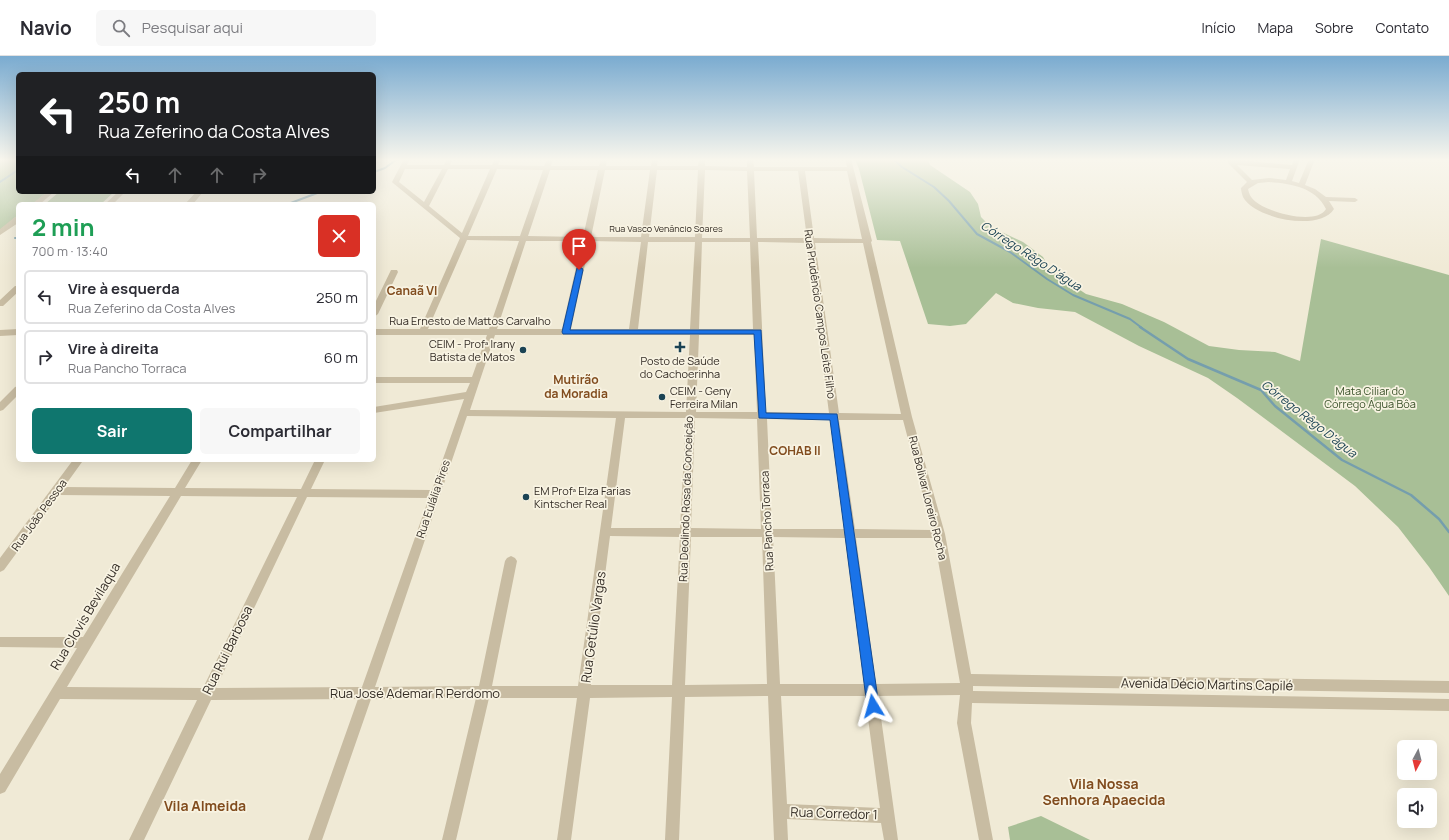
<!DOCTYPE html>
<html lang="pt">
<meta charset="utf-8">
<style>
:root{--surface:#fff;--page:#f7f7f7;--text:#2b2b33;--muted:#7c7c81;--line:#e1e1e2;--accent:#0f766e}
body{margin:0;font-family:Manrope,sans-serif;background:var(--page);color:var(--text);height:100vh;display:flex;flex-direction:column;font-size:15px;white-space:nowrap}
*{box-sizing:border-box;margin:0}
p{font-size:13px;color:var(--muted)}
.icon{flex:none;width:22px;height:22px;fill:none;stroke:currentColor;stroke-width:2;stroke-linecap:round;stroke-linejoin:round}
.map{position:relative;flex:1;overflow:hidden}
.drawer{position:absolute;left:16px;top:146px;width:360px;height:260px;display:flex;flex-direction:column;background:var(--surface);border-radius:6px;box-shadow:0 4px 16px #0002}
.drawer>*{flex:none}
.guide{position:absolute;left:16px;top:16px;width:360px;height:122px;border-radius:6px;box-shadow:0 4px 16px #0002;background:#202124;color:#fff;overflow:hidden}
.needle{width:26px;rotate:187deg}
.controls{position:absolute;left:1397px;top:684px;display:grid;gap:8px}
.controls a{display:grid;place-items:center;width:40px;height:40px;border-radius:6px;background:var(--surface);box-shadow:0 4px 16px #0002;font-size:20px}
.pin{position:absolute;display:grid;place-items:center;width:34px;height:34px;color:#fff;margin:-41px -17px;border-radius:50% 50% 50% 0;rotate:-45deg;box-shadow:0 0 4px #0007}
.pin .icon{rotate:45deg}
.me{position:absolute;width:44px;margin:-22px;rotate:352deg;stroke-linejoin:round;filter:drop-shadow(0 0 3px #0008)}
.turn{display:flex;align-items:center;gap:14px;height:84px;padding:0 16px;font-size:18px}
.turn .icon{width:52px;height:52px;stroke-width:2.5}
.turn b{display:block;font-size:28px;line-height:34px}
.lanes{display:flex;align-items:center;height:38px;padding:0 16px;background:#0003;justify-content:center;gap:20px;direction:ltr}
.lanes .off{opacity:.35}
.round{display:grid;place-items:center;flex:none;width:42px;height:42px;border-radius:6px;background:var(--page)}
.headline{display:flex;align-items:center;justify-content:space-between;height:68px;padding:0 16px}
h1{font-size:24px;font-weight:700;line-height:30px;color:#1e9e55}
.cta{display:flex;gap:8px;margin-top:auto;padding:8px 16px}
.cta a{flex:1;height:46px;border-radius:6px;background:var(--accent);color:#fff;font-size:16px;font-weight:700;line-height:46px;text-align:center}
.cta a+a{background:var(--page);color:var(--text)}
ul{padding:0;list-style:none}
li{display:flex;align-items:center;gap:12px;height:54px;margin:0 8px 6px;padding:0 8px;border:2px solid var(--line);border-radius:6px}
li div{flex:1}
li b{display:block;font-size:15px}
li em{font-style:normal}
header{display:flex;align-items:center;gap:24px;box-sizing:border-box;height:56px;padding:0 20px;background:var(--surface);border-bottom:1px solid var(--line)}
header strong{font-size:19px}
nav{display:flex;gap:22px;margin-inline-start:auto;font-size:14px}
.search{width:280px;height:36px;background:var(--page);display:flex;align-items:center;gap:10px;box-sizing:border-box;padding:0 14px;border-radius:6px;color:var(--muted);font-size:15px}
.map>svg:first-child{display:block}
.green{fill:#a8bf96}
.lines{fill:none;stroke-linecap:round;stroke-linejoin:round}
.stream-far1{stroke:#759ead;stroke-width:2}
.stream{stroke:#759ead;stroke-width:2.5}
.minor{fill:#c8bca2;fill-rule:evenodd}
.route{fill:#1a73e8;stroke:#114b97}
.poi-dot{fill:#1b4354;stroke:#f8f3e2;stroke-width:1.5}
.labels{text-anchor:middle;stroke-width:3.5;stroke-linejoin:round;paint-order:stroke}
.far-street-label{font-size:9px;fill:#332c25;stroke:#f8f3e2}
.street-label{font-size:11px;fill:#332c25;stroke:#f8f3e2}
.poi-label{font-size:11px;fill:#332c25;stroke:#f8f3e2;text-anchor:start}
.park-label{font-size:11px;fill:#395129;stroke:#f8f3e2}
.water-label{font-size:12px;font-style:italic;fill:#1b4354;stroke:#f8f3e2}
.neighbourhood-label{font-size:12px;font-weight:bold;fill:#814c1e;stroke:#f8f3e2}
.near-street-label{font-size:13px;fill:#332c25;stroke:#f8f3e2}
.near-neighbourhood-label{font-size:14px;font-weight:bold;fill:#814c1e;stroke:#f8f3e2}
</style>
<header>
<strong>Navio</strong>
<div class="search"><svg class="icon" aria-label="search" viewBox="0 0 24 24"><circle cx="10" cy="10" r="6"/><path d="M15 15l6 6"/></svg>Pesquisar aqui</div>
<nav><a>Início</a><a>Mapa</a><a>Sobre</a><a>Contato</a></nav>
</header>
<div class="map">
<svg width="1449" height="784" viewBox="0 0 1449 784">
<rect width="100%" height="100%" fill="#f0ead6"/>
<path class="green" d="M 0,103 L 18,103 L 18,136 L 47,136 L 33,148 L 18,148 L 18,161 L 0,175 Z
M 855,103 L 928,103 L 930,109 L 970,136 L 978,148 L 981,161 L 991,171 L 1023,186 L 1043,201 L 1050,214 L 1086,238 L 1122,248 L 1164,266 L 1209,290 L 1239,294 L 1275,296 L 1300,305 L 1321,183 L 1449,219 L 1449,540 L 1429,511 L 1398,471 L 1355,430 L 1237,342 L 1208,322 L 1139,290 L 1075,256 L 1038,252 L 1013,247 L 996,237 L 966,268 L 950,270 L 928,268 L 900,185 L 877,184 L 859,113 Z
M 59,136 L 114,136 L 101,148 L 45,148 Z
M 1041,760 L 1086,782 L 1090,784 L 1010,784 L 1008,771 Z"/>
<g class="lines">
<path class="stream-far1" d="M 893,103 L 902,111 L 934,131 L 949,145 L 977,178 L 1010,196 L 1047,223 L 1073,239 L 1130,263 L 1142,272
M 374,116 L 385,112 L 397,103
M 0,126 L 18,114
M 288,148 L 320,136
M 15,182 L 18,182"/>
<path class="stream" d="M 1140,271 L 1188,303 L 1261,334 L 1275,350 L 1342,404 L 1411,439 L 1439,463 L 1449,476"/>
<path class="minor" d="M 374,103 L 380,103 L 376,109 L 374,110 Z
M 404,103 L 410,103 L 407,109 L 444,109 L 447,103 L 453,103 L 450,109 L 492,109 L 495,103 L 501,103 L 498,109 L 544,110 L 547,103 L 553,103 L 551,110 L 599,110 L 601,103 L 607,103 L 606,110 L 651,110 L 652,103 L 658,103 L 657,110 L 698,110 L 699,103 L 705,103 L 705,110 L 747,111 L 747,103 L 753,103 L 754,111 L 847,111 L 845,103 L 851,103 L 872,185 L 871,186 L 912,361 L 945,478 L 971,618 L 1449,625 L 1449,637 L 973,630 L 973,635 L 1449,643 L 1449,655 L 972,647 L 971,667 L 993,784 L 979,784 L 957,667 L 960,639 L 878,640 L 898,784 L 884,784 L 881,767 L 787,763 L 788,784 L 774,784 L 768,640 L 685,641 L 679,784 L 665,784 L 672,641 L 590,642 L 571,784 L 557,784 L 577,642 L 489,642 L 456,784 L 442,784 L 476,642 L 371,643 L 322,784 L 308,784 L 358,643 L 211,644 L 144,784 L 129,784 L 197,644 L 60,643 L 5,736 L 0,738 L 0,718 L 77,592 L 0,591 L 0,581 L 83,581 L 170,440 L 59,439 L 4,514 L 0,516 L 0,502 L 73,404 L 81,404 L 82,406 L 64,431 L 175,432 L 192,404 L 202,404 L 185,432 L 301,433 L 315,404 L 325,404 L 311,433 L 432,434 L 464,343 L 374,357 L 374,351 L 466,336 L 470,327 L 374,327 L 374,321 L 472,321 L 487,279 L 374,279 L 374,273 L 420,273 L 460,182 L 393,127 L 392,126 ZM 405,113 L 442,113 L 424,146 L 399,126 ZM 448,113 L 490,113 L 462,177 L 429,150 ZM 497,113 L 543,114 L 520,180 L 468,180 ZM 550,114 L 598,114 L 583,181 L 528,180 ZM 605,114 L 650,114 L 641,181 L 591,181 ZM 657,114 L 698,114 L 695,181 L 649,181 ZM 705,114 L 747,115 L 750,182 L 702,182 ZM 754,115 L 798,115 L 807,182 L 757,182 ZM 805,115 L 847,115 L 862,183 L 814,182 ZM 467,184 L 519,185 L 489,273 L 428,273 ZM 526,185 L 582,185 L 562,273 L 497,273 ZM 590,185 L 641,186 L 629,273 L 571,273 ZM 648,186 L 695,186 L 690,273 L 638,273 ZM 702,186 L 750,186 L 753,273 L 699,273 ZM 758,186 L 807,187 L 829,357 L 766,356 ZM 815,187 L 863,187 L 901,358 L 839,357 ZM 495,279 L 690,279 L 686,356 L 470,354 ZM 699,279 L 754,279 L 757,356 L 696,356 ZM 467,360 L 616,362 L 578,630 L 492,630 L 517,505 L 515,502 L 511,500 L 507,502 L 505,505 L 479,630 L 375,631 ZM 625,362 L 686,362 L 680,472 L 611,472 ZM 695,362 L 757,363 L 761,473 L 691,472 ZM 767,363 L 830,364 L 844,473 L 772,473 ZM 839,364 L 903,364 L 932,474 L 855,473 ZM 181,440 L 297,441 L 203,632 L 67,631 ZM 307,441 L 429,442 L 362,631 L 216,632 ZM 610,480 L 680,481 L 672,629 L 591,629 ZM 691,481 L 762,481 L 767,628 L 685,629 ZM 773,481 L 845,482 L 864,628 L 780,628 ZM 856,482 L 934,482 L 960,627 L 876,628 ZM 781,640 L 865,640 L 880,752 L 787,748 Z
M 1227,103 L 1292,109 L 1294,103 L 1300,103 L 1292,125 L 1299,127 L 1309,103 L 1315,103 L 1305,129 L 1315,133 L 1326,141 L 1355,142 L 1358,144 L 1355,146 L 1329,145 L 1334,153 C 1320,176 1255,163 1243,141 C 1242,138 1241,135 1241,132 L 1247,126 L 1228,107 ZM 1237,109 L 1290,113 L 1286,124 L 1269,122 L 1252,124 ZM 1269,126 C 1291,128 1315,131 1326,153 C 1316,170 1268,156 1256,146 C 1251,142 1249,138 1248,133 L 1258,127 Z
M 47,136 L 54,136 L 40,148 L 32,148 Z
M 118,136 L 125,136 L 113,148 L 105,148 Z
M 196,136 L 203,136 L 193,148 L 185,148 Z
M 15,161 L 18,161 L 18,167 L 0,179 L 0,173 Z
M 391,214 L 397,214 L 398,216 L 378,258 L 374,261 L 374,249 Z
M 15,230 L 18,230 L 18,236 L 3,250 L 0,250 L 0,244 Z
M 18,273 L 18,279 L 0,280 L 0,274 Z
M 18,330 L 18,339 L 3,354 L 0,355 L 0,346 L 15,331 Z"/>
</g>
<linearGradient id="sky" x2="0" y2="1"><stop stop-color="#7aabd0"/><stop offset="0.49" stop-color="#f8f6ed"/><stop offset="1" stop-color="#f8f6ed" stop-opacity="0"/></linearGradient>
<rect width="1449" height="212" fill="url(#sky)"/>
<path class="route" d="M 577,212 L 582,212 L 583,214 L 570,274 L 761,274 L 766,357 L 837,358 L 879,650 L 877,654 L 873,656 L 869,654 L 867,650 L 830,364 L 759,362 L 754,278 L 563,278 L 562,276 Z"/>
<g class="poi-dot">
<path d="M678 285h4v4h4v4h-4v4h-4v-4h-4v-4h4z"/>
<circle cx="523" cy="294" r="4"/>
<circle cx="662" cy="341" r="4"/>
<circle cx="526" cy="441" r="4"/>
</g>
<g class="labels">
<g class="far-street-label">
<text x="666" y="176">Rua Vasco Venâncio Soares</text>
</g>
<g class="street-label">
<text transform="translate(820 258) rotate(82)" y="4">Rua Prudêncio Campos Leite Filho</text>
<text x="470" y="269">Rua Ernesto de Mattos Carvalho</text>
<text transform="translate(928 442) rotate(76)" y="4">Rua Bolivar Loreiro Rocha</text>
<text transform="translate(433 443) rotate(-71)" y="4">Rua Eulália Pires</text>
<text transform="translate(686 443) rotate(-88)" y="4">Rua Deolindo Rosa da Conceição</text>
<text transform="translate(39 459) rotate(-54)" y="4">Rua João Pessoa</text>
<text transform="translate(767 465) rotate(-93)" y="4">Rua Pancho Torraca</text>
</g>
<g class="poi-label">
<text x="515" y="292" text-anchor="end">CEIM - Profª Irany<tspan x="515" dy="13">Batista de Matos</tspan></text>
<text x="680" y="309" text-anchor="middle">Posto de Saúde<tspan x="680" dy="13">do Cachoerinha</tspan></text>
<text x="670" y="339">CEIM - Geny<tspan x="670" dy="13">Ferreira Milan</tspan></text>
<text x="534" y="439">EM Profª Elza Farias<tspan x="534" dy="13">Kintscher Real</tspan></text>
</g>
<g class="park-label">
<text x="1370" y="339">Mata Ciliar do<tspan x="1370" dy="13">Córrego Água Bôa</tspan></text>
</g>
<g class="water-label">
<text transform="translate(1031 200) rotate(33)" y="4">Córrego Rêgo D'água</text>
<text transform="translate(1309 363) rotate(38)" y="4">Córrego Rêgo D'água</text>
</g>
<g class="neighbourhood-label">
<text x="412" y="239">Canaã VI</text>
<text x="576" y="328">Mutirão<tspan x="576" dy="14">da Moradia</tspan></text>
<text x="795" y="399">COHAB II</text>
</g>
<g class="near-street-label">
<text transform="translate(85 560) rotate(-59)" y="5">Rua Clovis Bevilaqua</text>
<text transform="translate(593 571) rotate(-82)" y="5">Rua Getúlio Vargas</text>
<text transform="translate(227 594) rotate(-64)" y="5">Rua Rui Barbosa</text>
<text transform="translate(1207 628) rotate(1)" y="5">Avenida Décio Martins Capilé</text>
<text x="415" y="642">Rua José Ademar R Perdomo</text>
<text transform="translate(834 757) rotate(2)" y="5">Rua Corredor 1</text>
</g>
<g class="near-neighbourhood-label">
<text x="1104" y="733">Vila Nossa<tspan x="1104" dy="16">Senhora Apaecida</tspan></text>
<text x="205" y="755">Vila Almeida</text>
</g>
</g>
</svg>
<div class="controls">
<a><svg class="needle" viewBox="-14 -14 28 28"><path d="M0-13l5 13h-10z" fill="#e53935"/><path d="M0 13l5-13h-10z" fill="#7c7c81"/></svg></a>
<a><svg class="icon" aria-label="sound" viewBox="0 0 24 24"><path d="M4 9h4l5-4v14l-5-4H4zM17 9q2 3 0 6"/></svg></a>
</div>
<div class="pin" style="left:579px;top:214px;background:#d93025"><svg class="icon" aria-label="arrive" viewBox="0 0 24 24"><path d="M6 21V4h12l-3 4 3 4H6"/></svg></div>
<svg class="me" style="left:873px;top:650px" viewBox="-20 -20 40 40"><path d="M0-17L14 15 0 8-14 15z" fill="#1a73e8" stroke="#fff" stroke-width="4"/></svg>
<div class="guide">
<div class="turn"><svg class="icon" aria-label="left" viewBox="0 0 24 24"><path d="M17 20v-9H6M10 6l-5 5 5 5"/></svg><div><b>250 m</b>Rua Zeferino da Costa Alves</div></div>
<div class="lanes"><svg class="icon" aria-label="left" viewBox="0 0 24 24"><path d="M17 20v-9H6M10 6l-5 5 5 5"/></svg><svg class="icon off" aria-label="ahead" viewBox="0 0 24 24"><path d="M12 20V5M6 11l6-6 6 6"/></svg><svg class="icon off" aria-label="ahead" viewBox="0 0 24 24"><path d="M12 20V5M6 11l6-6 6 6"/></svg><svg class="icon off" aria-label="right" viewBox="0 0 24 24"><path d="M7 20v-9h11M14 6l5 5-5 5"/></svg></div>
</div>
<section class="drawer">
<div class="headline"><div><h1>2 min</h1><p>700 m · 13:40</p></div><a class="round" style="background:#d93025;color:#fff"><svg class="icon" aria-label="close" viewBox="0 0 24 24"><path d="M6 6l12 12M18 6L6 18"/></svg></a></div>
<ul>
<li><svg class="icon" aria-label="left" viewBox="0 0 24 24"><path d="M17 20v-9H6M10 6l-5 5 5 5"/></svg><div><b>Vire à esquerda</b><p>Rua Zeferino da Costa Alves</p></div><em>250 m</em></li>
<li><svg class="icon" aria-label="right" viewBox="0 0 24 24"><path d="M7 20v-9h11M14 6l5 5-5 5"/></svg><div><b>Vire à direita</b><p>Rua Pancho Torraca</p></div><em>60 m</em></li>
</ul>
<div class="cta"><a>Sair</a><a>Compartilhar</a></div>
</section>
</div>
